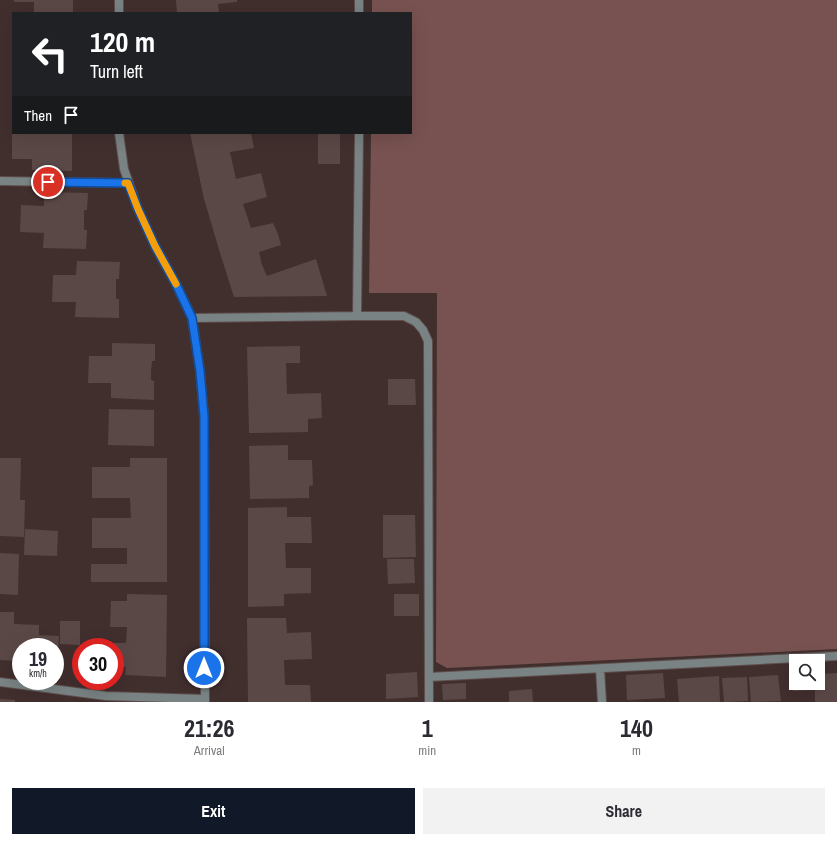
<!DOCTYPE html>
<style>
:root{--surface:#fff;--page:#f2f2f3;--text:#2b2b33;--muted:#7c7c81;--accent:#111827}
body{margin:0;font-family:"Archivo Narrow",sans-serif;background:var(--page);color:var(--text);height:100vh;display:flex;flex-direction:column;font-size:15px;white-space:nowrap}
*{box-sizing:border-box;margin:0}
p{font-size:13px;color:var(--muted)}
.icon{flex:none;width:22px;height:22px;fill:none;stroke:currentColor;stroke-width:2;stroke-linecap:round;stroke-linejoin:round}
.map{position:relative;height:702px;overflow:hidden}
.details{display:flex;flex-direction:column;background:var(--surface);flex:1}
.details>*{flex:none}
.guide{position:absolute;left:12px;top:12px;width:400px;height:122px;border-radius:0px;box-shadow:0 4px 16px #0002;background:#202124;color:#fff;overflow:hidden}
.tools{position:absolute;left:789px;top:654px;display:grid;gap:8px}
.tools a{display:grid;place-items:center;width:36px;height:36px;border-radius:0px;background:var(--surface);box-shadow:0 4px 16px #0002;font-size:20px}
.speed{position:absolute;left:12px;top:638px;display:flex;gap:8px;font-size:20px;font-weight:700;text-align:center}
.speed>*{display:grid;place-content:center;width:52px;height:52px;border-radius:50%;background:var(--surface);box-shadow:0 4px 16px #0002;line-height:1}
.speed small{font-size:10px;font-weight:400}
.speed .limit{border:6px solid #d22;background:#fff;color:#111}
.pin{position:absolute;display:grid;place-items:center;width:34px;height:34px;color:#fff;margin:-17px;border:2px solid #fff;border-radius:50%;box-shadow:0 1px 4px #0007}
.me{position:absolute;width:44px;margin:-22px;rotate:0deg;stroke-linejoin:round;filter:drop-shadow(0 0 3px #0008)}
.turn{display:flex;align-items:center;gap:14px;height:84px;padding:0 12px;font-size:18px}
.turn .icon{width:52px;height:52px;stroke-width:2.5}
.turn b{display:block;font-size:28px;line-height:34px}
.then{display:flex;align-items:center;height:38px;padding:0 12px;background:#0003;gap:8px;font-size:15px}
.eta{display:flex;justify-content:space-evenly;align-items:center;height:68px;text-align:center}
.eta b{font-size:24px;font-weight:800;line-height:28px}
.action{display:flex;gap:8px;margin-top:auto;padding:8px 12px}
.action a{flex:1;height:46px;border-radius:0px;background:var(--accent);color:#fff;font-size:16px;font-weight:800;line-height:46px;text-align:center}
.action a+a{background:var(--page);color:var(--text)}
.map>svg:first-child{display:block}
.green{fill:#775250}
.building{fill:#5a4846}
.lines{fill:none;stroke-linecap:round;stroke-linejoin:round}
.service-casing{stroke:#5e4d4c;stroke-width:10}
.minor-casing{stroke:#5e4d4c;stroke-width:10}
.service{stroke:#798383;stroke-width:8}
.minor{stroke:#798383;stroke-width:8}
.route-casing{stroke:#114b97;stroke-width:10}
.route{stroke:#1a73e8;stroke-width:7}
.slow{stroke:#f59e0b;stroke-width:7}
</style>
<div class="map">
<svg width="837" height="702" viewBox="0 0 837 702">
<rect width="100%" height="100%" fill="#412f2e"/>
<path class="green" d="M 372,0 L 837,0 L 837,649 L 447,668 L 436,662 L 437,293 L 369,293 L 371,133 L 411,133 L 411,13 L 372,13 Z"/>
<path class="building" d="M 14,0 L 73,0 L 73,13 L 34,13 L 34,2 L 14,2 Z
M 176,0 L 237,0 L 237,2 L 218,4 L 219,13 L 177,13 Z
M 12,133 L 72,133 L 72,171 L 32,170 L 32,159 L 12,159 Z
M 190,133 L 251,133 L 254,148 L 230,152 L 236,179 L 261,173 L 267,197 L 243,204 L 251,228 L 273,223 L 278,234 L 281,245 L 259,252 L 262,265 L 267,276 L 316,259 L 327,296 L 234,297 L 220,253 L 204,199 Z
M 318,133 L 340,133 L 340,164 L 318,164 Z
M 44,192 L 88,193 L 87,210 L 84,210 L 84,230 L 87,230 L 86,249 L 43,248 L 44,233 L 20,232 L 21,205 L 44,206 Z
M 77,261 L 120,262 L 119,279 L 116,279 L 116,299 L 119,299 L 119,318 L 75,317 L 76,302 L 52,302 L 53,275 L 76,275 Z
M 112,343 L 155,344 L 155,361 L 152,361 L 151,371 L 151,380 L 154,381 L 154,400 L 111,398 L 111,383 L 88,383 L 89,356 L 112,356 Z
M 300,346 L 300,363 L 286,363 L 287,394 L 321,393 L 322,418 L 308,419 L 308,432 L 249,433 L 247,347 Z
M 388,379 L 415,379 L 416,405 L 388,405 Z
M 109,409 L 154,410 L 154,446 L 108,445 Z
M 288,445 L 288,460 L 312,460 L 313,485 L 309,486 L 309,498 L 250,499 L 249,446 Z
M 0,458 L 21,458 L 20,500 L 25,500 L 24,537 L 0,536 Z
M 130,458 L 167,458 L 167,582 L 91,582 L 91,564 L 127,564 L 127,548 L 92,548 L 92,518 L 131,518 L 130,498 L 92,498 L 92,467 L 130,467 Z
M 287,507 L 287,517 L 311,517 L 312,543 L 285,543 L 286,568 L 311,568 L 311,593 L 284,594 L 284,606 L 248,607 L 248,508 Z
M 383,515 L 415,515 L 416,557 L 383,558 Z
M 25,529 L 58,531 L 57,556 L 24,555 Z
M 0,553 L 19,554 L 18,595 L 0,594 Z
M 387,559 L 414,559 L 415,583 L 388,584 Z
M 127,594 L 167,595 L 166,677 L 125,675 L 126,667 L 115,667 L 115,647 L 109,647 L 109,643 L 126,643 L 127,627 L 110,627 L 111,601 L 127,601 Z
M 394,594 L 419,594 L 419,616 L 394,616 Z
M 0,612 L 14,612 L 14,624 L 39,625 L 39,635 L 59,636 L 58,662 L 55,662 L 55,647 L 21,647 L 21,661 L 0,660 Z
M 247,618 L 286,618 L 287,633 L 311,632 L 312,659 L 284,660 L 285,685 L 310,685 L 311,702 L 248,702 Z
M 60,621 L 80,621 L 80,645 L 60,644 Z
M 792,670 L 796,670 L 796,683 L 818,683 L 818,674 L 837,673 L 837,702 L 815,702 L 815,690 L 793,691 Z
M 417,672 L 418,697 L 386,699 L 386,674 Z
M 663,673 L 665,698 L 627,700 L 626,675 Z
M 778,675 L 781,701 L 751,702 L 749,677 Z
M 719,676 L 720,702 L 679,702 L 677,679 Z
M 747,677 L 748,701 L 724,702 L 722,678 Z
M 466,683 L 466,699 L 443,700 L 442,684 Z
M 532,689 L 533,702 L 509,702 L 509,691 Z
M 0,699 L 15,700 L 15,702 L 0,702 Z"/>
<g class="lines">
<g class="service-casing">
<path id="service" d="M 359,13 L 359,0
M 0,181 L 128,183
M 357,316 L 359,133
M 192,318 L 357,316 L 404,316 L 416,322 L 423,330 L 428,341 L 429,702
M 600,669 L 602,702
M 429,677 L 837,656"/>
</g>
<g class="minor-casing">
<path id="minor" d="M 119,13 L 119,0
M 119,133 L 124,169 L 138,209 L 155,246 L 176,284 L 192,318 L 200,371 L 204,416 L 205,702
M 0,682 L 106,696 L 205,699"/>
</g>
<use href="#service" class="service"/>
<use href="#minor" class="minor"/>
</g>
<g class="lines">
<g class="route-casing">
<path id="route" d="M 48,182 L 128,183 L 138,209 L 155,246 L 176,284 L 192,318 L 200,371 L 204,416 L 204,668"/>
</g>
<use href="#route" class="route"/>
<path class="slow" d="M 125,183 L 128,183 L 138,209 L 155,246 L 176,284"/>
</g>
</svg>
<div class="tools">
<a><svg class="icon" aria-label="search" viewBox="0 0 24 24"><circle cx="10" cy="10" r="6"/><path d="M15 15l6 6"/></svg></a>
</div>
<div class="speed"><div>19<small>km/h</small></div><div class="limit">30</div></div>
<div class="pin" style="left:48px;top:182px;background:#d93025"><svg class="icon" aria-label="arrive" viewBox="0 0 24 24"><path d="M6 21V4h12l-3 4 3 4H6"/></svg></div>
<svg class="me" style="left:204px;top:668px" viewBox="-20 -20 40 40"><circle r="17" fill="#1a73e8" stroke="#fff" stroke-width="3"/><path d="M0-11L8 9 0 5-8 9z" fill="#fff"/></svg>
<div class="guide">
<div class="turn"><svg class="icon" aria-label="left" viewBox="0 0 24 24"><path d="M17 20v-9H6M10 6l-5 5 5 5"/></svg><div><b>120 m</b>Turn left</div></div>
<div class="then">Then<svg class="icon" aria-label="arrive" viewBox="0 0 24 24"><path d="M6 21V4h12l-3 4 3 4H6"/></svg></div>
</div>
</div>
<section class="details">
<div class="eta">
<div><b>21:26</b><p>Arrival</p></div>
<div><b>1</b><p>min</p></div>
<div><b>140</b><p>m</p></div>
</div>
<div class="action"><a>Exit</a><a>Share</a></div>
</section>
